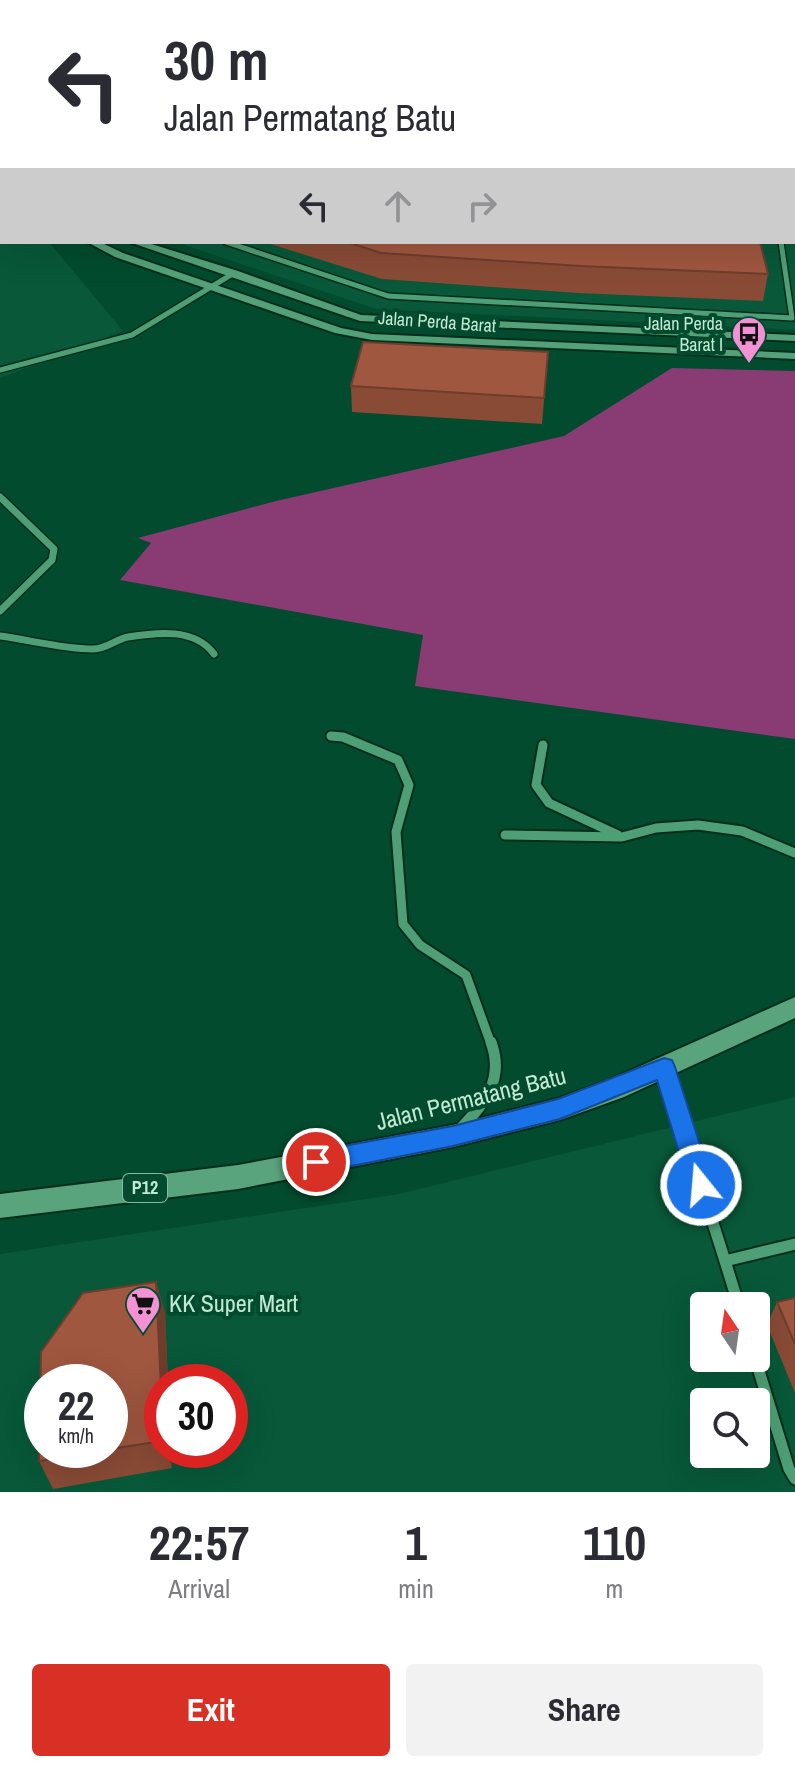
<!DOCTYPE html>
<style>
:root{--surface:#fff;--page:#f2f2f3;--text:#2b2b33;--muted:#7c7c81;--accent:#d93025}
body{margin:0;font-family:"Archivo Narrow",sans-serif;background:var(--page);color:var(--text);height:100vh;display:flex;flex-direction:column;font-size:30px;white-space:nowrap}
*{box-sizing:border-box;margin:0}
p{font-size:26px;color:var(--muted)}
.icon{flex:none;width:44px;height:44px;fill:none;stroke:currentColor;stroke-width:2;stroke-linecap:round;stroke-linejoin:round}
.map{position:relative;height:1492px;overflow:hidden}
.side{display:flex;flex-direction:column;background:var(--surface);flex:1}
.side>*{flex:none}
.banner{position:absolute;left:0px;top:0px;width:796px;height:244px;box-shadow:0 8px 32px #0002;background:#fff;color:var(--text);overflow:hidden}
.needle{width:52px;rotate:347deg}
.fabs{position:absolute;left:690px;top:1292px;display:grid;gap:16px}
.fabs a{display:grid;place-items:center;width:80px;height:80px;border-radius:8px;background:var(--surface);box-shadow:0 8px 32px #0002;font-size:40px}
.speed{position:absolute;left:24px;top:1364px;display:flex;gap:16px;font-size:40px;font-weight:700;text-align:center}
.speed>*{display:grid;place-content:center;width:104px;height:104px;border-radius:50%;background:var(--surface);box-shadow:0 8px 32px #0002;line-height:1}
.speed small{font-size:20px;font-weight:400}
.speed .limit{border:12px solid #d22;background:#fff;color:#111}
.pin{position:absolute;display:grid;place-items:center;width:68px;height:68px;color:#fff;margin:-34px;border:4px solid #fff;border-radius:50%;box-shadow:0 2px 8px #0007}
.me{position:absolute;width:88px;margin:-44px;rotate:343deg;stroke-linejoin:round;filter:drop-shadow(0 0 6px #0008)}
.turn{display:flex;align-items:center;gap:28px;height:168px;padding:0 32px;font-size:36px}
.turn .icon{width:104px;height:104px;stroke-width:2.5}
.turn b{display:block;font-size:56px;line-height:68px}
.lanes{display:flex;align-items:center;height:76px;padding:0 32px;background:#0003;justify-content:center;gap:40px;direction:ltr}
.lanes .off{opacity:.35}
.eta{display:flex;justify-content:space-evenly;align-items:center;height:136px;text-align:center}
.eta b{font-size:48px;font-weight:800;line-height:56px}
.action{display:flex;gap:16px;margin-top:auto;padding:16px 32px}
.action a{flex:1;height:92px;border-radius:8px;background:var(--accent);color:#fff;font-size:32px;font-weight:800;line-height:92px;text-align:center}
.action a+a{background:var(--page);color:var(--text)}
.map>svg:first-child{display:block}
.built{fill:#085839;fill-rule:evenodd}
.green{fill:#883c73}
.lines{fill:none;stroke-linecap:round;stroke-linejoin:round}
.street-far3-casing{stroke:#002e1a;stroke-width:8}
.street-far2-casing{stroke:#002e1a;stroke-width:10}
.street-far1-casing{stroke:#002e1a;stroke-width:13}
.street-casing{stroke:#002e1a;stroke-width:15}
.secondary-casing{stroke:#002e1a;stroke-width:4}
.primary-casing{stroke:#002e1a;stroke-width:4}
.street-far3{stroke:#4e9f76;stroke-width:5}
.street-far2{stroke:#4e9f76;stroke-width:7}
.street-far1{stroke:#4e9f76;stroke-width:9}
.street{stroke:#4e9f76;stroke-width:11}
.secondary{fill:#54a179;fill-rule:evenodd}
.primary{fill:#59a37d;fill-rule:evenodd}
.wall{fill:#894b36;fill-rule:evenodd}
.shaded-wall{fill:#6f3d2c}
.building{fill:#9f573f;stroke:#6f3d2c;stroke-width:2}
.route{fill:#1a73e8;stroke:#114b97;stroke-width:2}
.labels{text-anchor:middle;stroke-width:8;stroke-linejoin:round;paint-order:stroke}
.far-street-label{font-size:18px;fill:#c2e9d2;stroke:#024b2e}
.far-poi-label{font-size:18px;fill:#c2e9d2;stroke:#024b2e;text-anchor:end}
.shield{fill:#024b2e;stroke:#88baa1;stroke-width:2}
.shield-label{font-size:18px;font-weight:bold;fill:#c2e9d2}
.near-street-label{font-size:24px;fill:#c2e9d2;stroke:#024b2e}
.near-poi-label{font-size:24px;fill:#c2e9d2;stroke:#024b2e;text-anchor:start}
</style>
<div class="map">
<svg width="795" height="1492" viewBox="0 0 795 1492">
<rect width="100%" height="100%" fill="#024b2e"/>
<path class="built" d="M 795,153 L 795,330 L 376,309 L 184,245 L 190,242 L 794,242 Z
M 0,204 L 2,242 L 49,242 L 123,331 L 0,378 Z
M 795,1097 L 795,1492 L 0,1492 L 0,1254 L 399,1194 ZM 704,1306 L 756,1306 L 756,1358 L 704,1358 ZM 42,1382 L 110,1382 L 110,1450 L 42,1450 ZM 162,1382 L 230,1382 L 230,1450 L 162,1450 ZM 704,1402 L 756,1402 L 756,1454 L 704,1454 Z"/>
<path class="green" d="M 672,368 L 795,371 L 795,739 L 415,686 L 423,635 L 120,580 L 151,543 L 138,538 L 276,501 L 564,436 Z"/>
<g class="lines">
<g class="street-far3-casing">
<path id="street-far3" d="M 226,242 L 388,296 L 792,318 L 781,242
M 0,370 L 132,335 L 234,273"/>
</g>
<g class="street-far2-casing">
<path id="street-far2" d="M 0,497 L 54,549 L 52,560 L 0,611
M 0,636 C 30,640 63,649 93,649 C 107,649 116,639 128,637 C 158,632 195,628 214,654"/>
</g>
<g class="street-far1-casing">
<path id="street-far1" d="M 331,736 L 343,737 L 398,760 L 409,785 L 396,832 L 403,924 L 420,945 L 466,975 L 491,1044
M 543,745 L 536,785 L 549,803 L 618,835
M 505,835 L 622,837 L 656,828 L 698,825 L 742,831 L 795,853"/>
</g>
<g class="street-casing">
<path id="street" d="M 664,1068 L 725,1261 L 795,1244
M 462,1127 C 487,1101 504,1078 491,1042
M 725,1261 L 739,1306
M 755,1358 L 789,1469 L 795,1479"/>
</g>
<g class="secondary-casing">
<path id="secondary" d="M 0,112 L 2,113 L 2,120 L 0,119 Z
M 0,142 L 2,143 L 2,150 L 0,149 Z
M 87,242 L 100,242 L 123,253 L 341,328 L 372,334 L 795,353 L 795,359 L 372,340 L 335,333 L 115,257 Z
M 129,242 L 145,242 L 238,271 L 361,315 L 795,335 L 795,341 L 360,321 Z"/>
</g>
<g class="primary-casing">
<path id="primary" d="M 795,997 L 795,1018 L 624,1097 L 560,1120 L 453,1147 L 238,1189 L 0,1218 L 0,1194 L 238,1165 L 453,1125 L 560,1098 L 607,1081 Z"/>
</g>
<use href="#street-far3" class="street-far3"/>
<use href="#street-far2" class="street-far2"/>
<use href="#street-far1" class="street-far1"/>
<use href="#street" class="street"/>
<use href="#secondary" class="secondary"/>
<use href="#primary" class="primary"/>
</g>
<path class="wall" d="M 794,111 L 795,112 L 794,139 Z
M 794,174 L 795,174 L 795,224 L 794,224 Z
M 264,242 L 760,242 L 768,274 L 763,301 L 578,293 L 382,279 Z
M 548,352 L 542,424 L 352,412 L 351,386 Z
M 156,1282 L 165,1313 L 168,1382 L 162,1382 L 162,1450 L 171,1450 L 172,1468 L 53,1489 L 39,1461 L 41,1352 L 83,1293 ZM 42,1382 L 110,1382 L 110,1450 L 42,1450 Z
M 795,1298 L 795,1393 L 767,1325 L 777,1302 Z"/>
<path class="shaded-wall" d="M 156,1282 L 165,1313 L 168,1382 L 162,1382 L 162,1410 Z
M 166,1450 L 171,1450 L 172,1468 Z"/>
<path class="building" d="M 794,174 L 795,174 L 795,198 L 794,198 Z
M 347,242 L 760,242 L 768,274 L 581,266 L 381,253 Z
M 363,342 L 548,352 L 544,398 L 351,386 Z
M 156,1282 L 162,1410 L 162,1441 L 110,1449 L 110,1382 L 42,1382 L 42,1450 L 106,1450 L 39,1461 L 41,1352 L 83,1293 Z
M 795,1298 L 795,1344 L 777,1302 Z"/>
<path class="route" d="M 664,1058 L 672,1060 L 675,1067 L 713,1185 L 709,1193 L 701,1196 L 693,1193 L 689,1185 L 657,1080 L 560,1119 L 453,1146 L 316,1173 L 308,1170 L 304,1162 L 308,1154 L 316,1151 L 453,1126 L 558,1099 Z"/>
<defs>
<g id="bus-pin" transform="scale(1.8)"><path d="M0 17L-7.5 6A9.5 9.5 0 1 1 7.5 6Z" fill="#f391d5" stroke="#024b2e"/><path d="M-5-6H5V4H4V6H2V4H-2V6H-4V4H-5ZM-3.5-4V0h7V-4ZM-3.5 1.2v1.5H-2V1.2ZM2 1.2v1.5H3.5V1.2Z" fill="#111"/></g>
<g id="supermarket-pin" transform="scale(1.8)"><path d="M0 17L-7.5 6A9.5 9.5 0 1 1 7.5 6Z" fill="#f391d5" stroke="#024b2e"/><path d="M-6-5.5h2.5l.6 2H6L4.5 2H-2.5L-4.4-4H-6ZM-1.5 3.2a1.3 1.3 0 1 0 .1 0ZM3 3.2a1.3 1.3 0 1 0 .1 0Z" fill="#111"/></g>
</defs>
<g fill-rule="evenodd">
<use href="#bus-pin" x="749" y="334"/>
<use href="#supermarket-pin" x="143" y="1304"/>
</g>
<g class="labels">
<g class="far-street-label">
<text transform="translate(437 322) rotate(4)" y="6">Jalan Perda Barat</text>
</g>
<g class="far-poi-label">
<text x="723" y="330">Jalan Perda<tspan x="723" dy="21">Barat I</tspan></text>
</g>
<rect class="shield" x="123" y="1174" width="44" height="28" rx="6"/>
<g class="shield-label">
<text x="145" y="1194">P12</text>
</g>
<g class="near-street-label">
<text transform="translate(471 1099) rotate(-14)" y="8">Jalan Permatang Batu</text>
</g>
<g class="near-poi-label">
<text x="169" y="1312">KK Super Mart</text>
</g>
</g>
</svg>
<div class="fabs">
<a><svg class="needle" viewBox="-14 -14 28 28"><path d="M0-13l5 13h-10z" fill="#e53935"/><path d="M0 13l5-13h-10z" fill="#7c7c81"/></svg></a>
<a><svg class="icon" aria-label="search" viewBox="0 0 24 24"><circle cx="10" cy="10" r="6"/><path d="M15 15l6 6"/></svg></a>
</div>
<div class="speed"><div>22<small>km/h</small></div><div class="limit">30</div></div>
<div class="pin" style="left:316px;top:1162px;background:#d93025"><svg class="icon" aria-label="arrive" viewBox="0 0 24 24"><path d="M6 21V4h12l-3 4 3 4H6"/></svg></div>
<svg class="me" style="left:701px;top:1185px" viewBox="-20 -20 40 40"><circle r="17" fill="#1a73e8" stroke="#fff" stroke-width="3"/><path d="M0-11L8 9 0 5-8 9z" fill="#fff"/></svg>
<div class="banner">
<div class="turn"><svg class="icon" aria-label="left" viewBox="0 0 24 24"><path d="M17 20v-9H6M10 6l-5 5 5 5"/></svg><div><b>30 m</b>Jalan Permatang Batu</div></div>
<div class="lanes"><svg class="icon" aria-label="left" viewBox="0 0 24 24"><path d="M17 20v-9H6M10 6l-5 5 5 5"/></svg><svg class="icon off" aria-label="ahead" viewBox="0 0 24 24"><path d="M12 20V5M6 11l6-6 6 6"/></svg><svg class="icon off" aria-label="right" viewBox="0 0 24 24"><path d="M7 20v-9h11M14 6l5 5-5 5"/></svg></div>
</div>
</div>
<section class="side">
<div class="eta">
<div><b>22:57</b><p>Arrival</p></div>
<div><b>1</b><p>min</p></div>
<div><b>110</b><p>m</p></div>
</div>
<div class="action"><a>Exit</a><a>Share</a></div>
</section>
